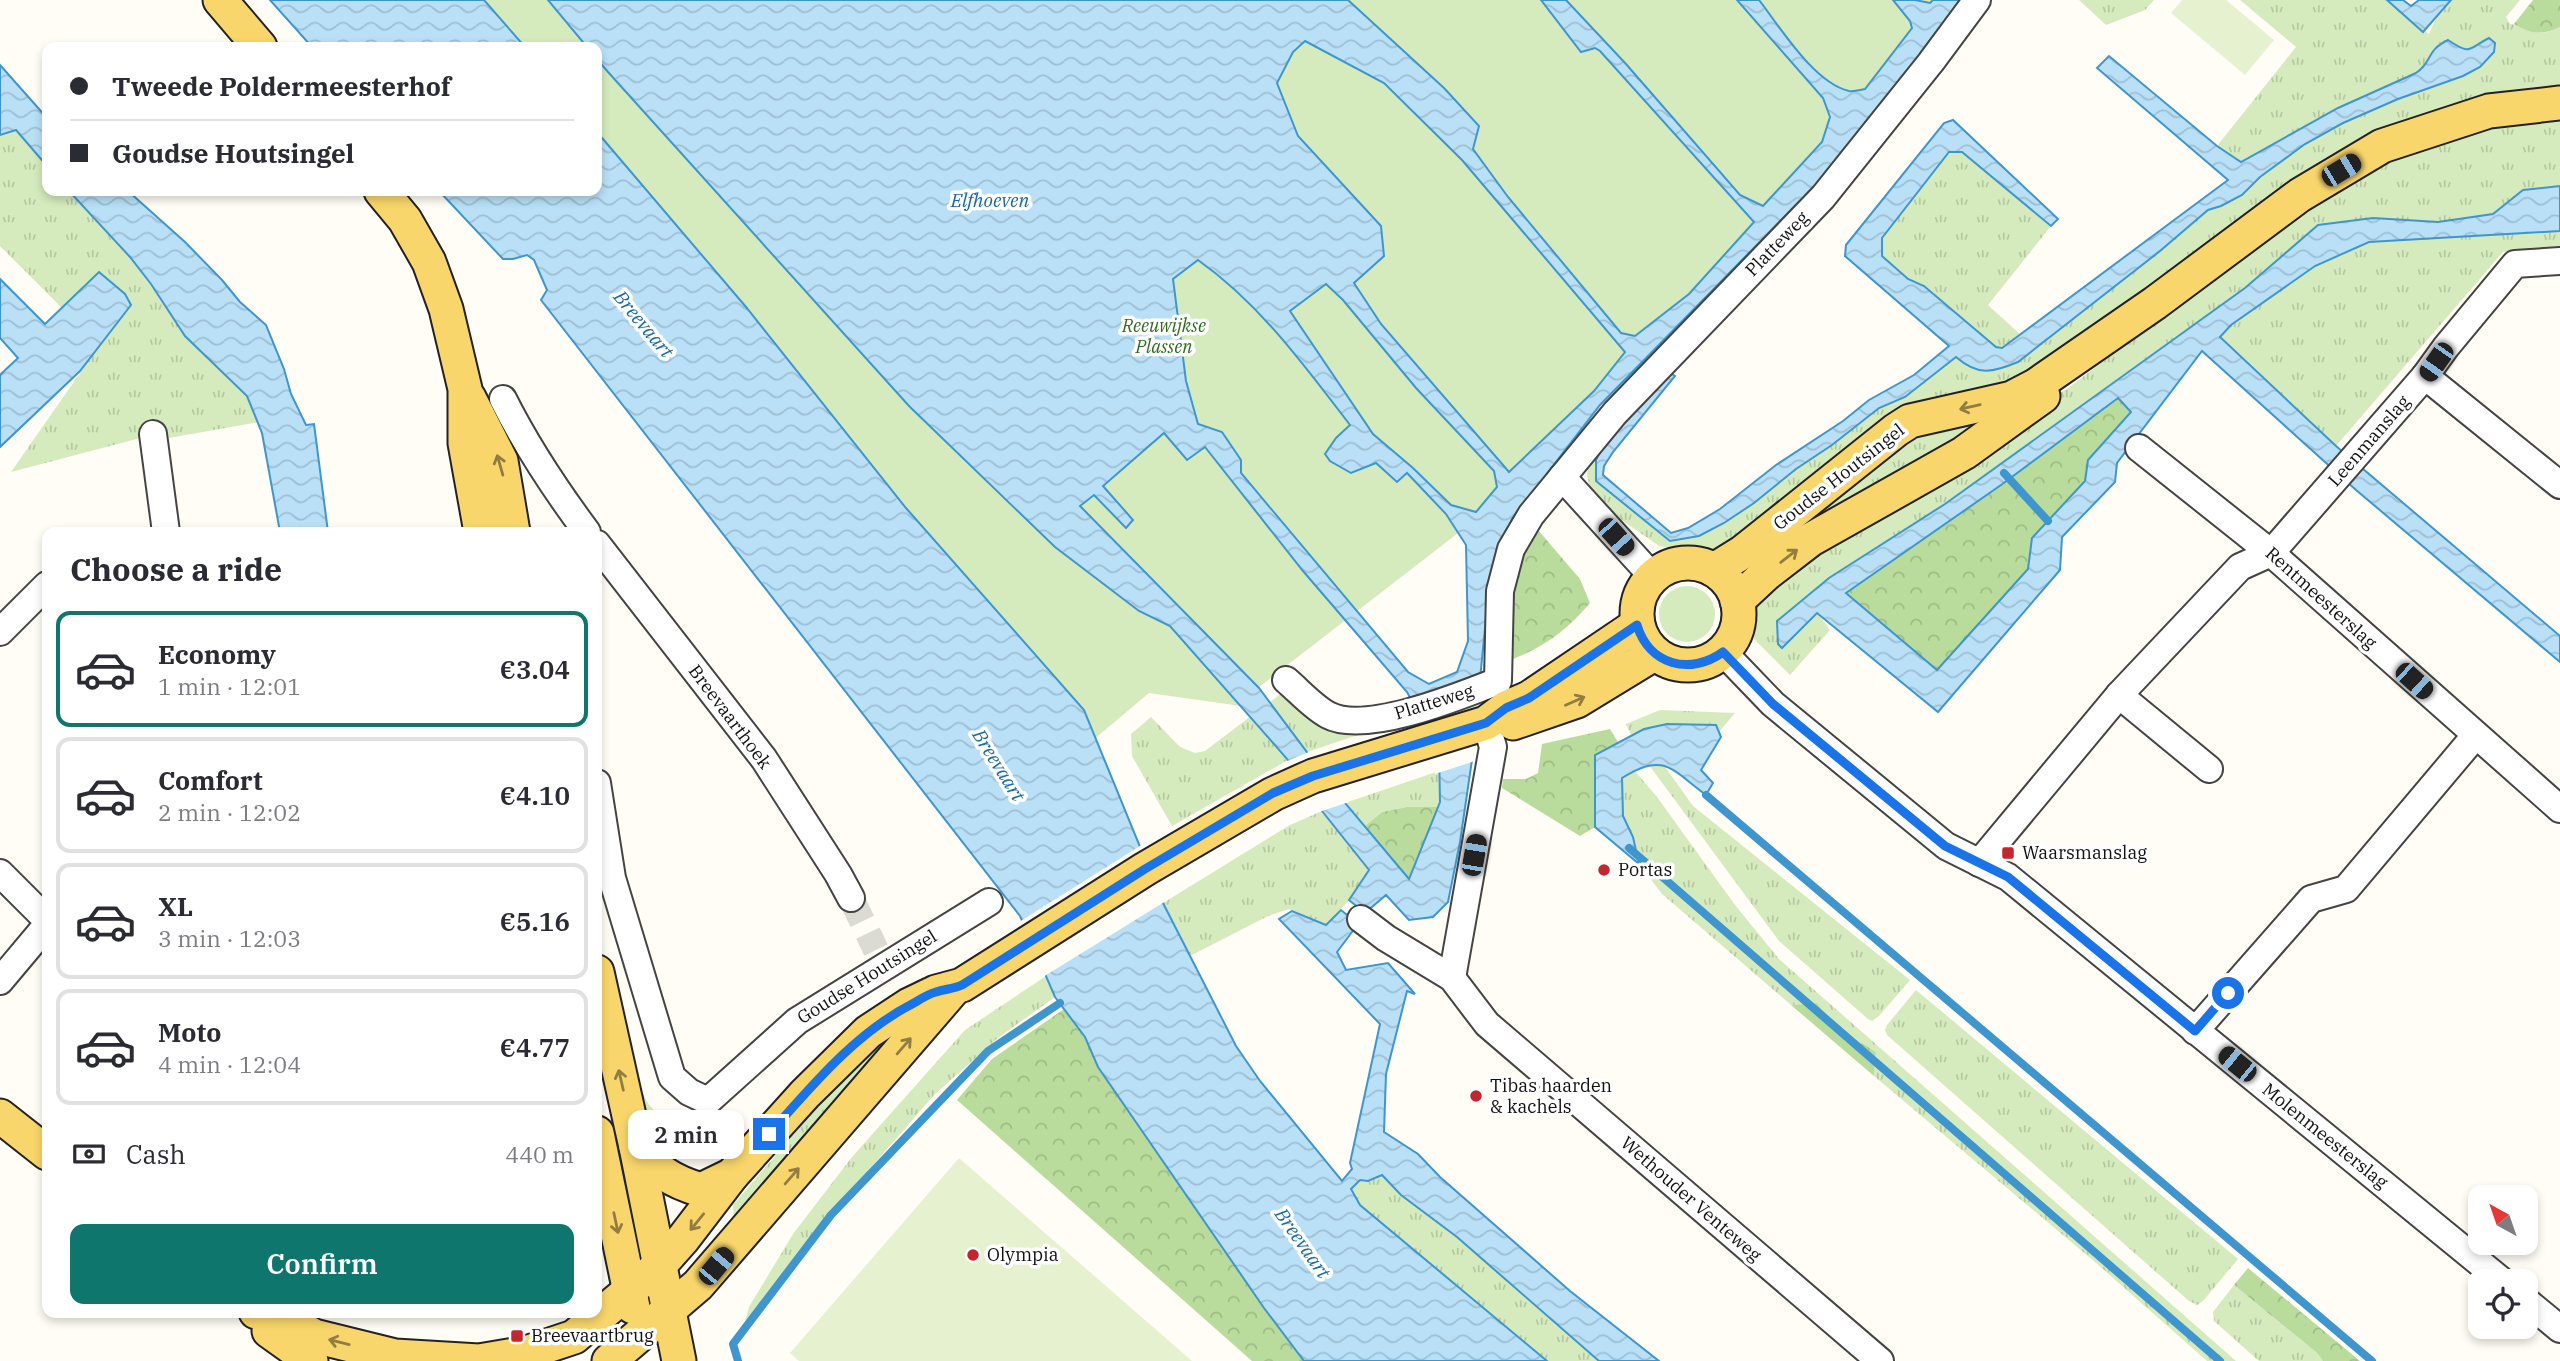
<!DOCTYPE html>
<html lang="en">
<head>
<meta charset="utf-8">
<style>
	:root { --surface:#fff; --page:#f7f7f7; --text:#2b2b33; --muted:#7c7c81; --line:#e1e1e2; --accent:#0f766e }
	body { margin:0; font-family:"IBM Plex Serif",serif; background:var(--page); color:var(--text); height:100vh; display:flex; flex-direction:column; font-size:26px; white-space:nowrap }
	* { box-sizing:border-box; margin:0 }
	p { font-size:23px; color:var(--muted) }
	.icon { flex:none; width:38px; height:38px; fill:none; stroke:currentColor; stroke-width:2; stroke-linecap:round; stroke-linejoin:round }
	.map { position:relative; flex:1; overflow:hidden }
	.panel { position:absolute; left:42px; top:527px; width:560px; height:791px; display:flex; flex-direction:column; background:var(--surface); border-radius:14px; box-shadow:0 4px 10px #0003 }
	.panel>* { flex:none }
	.guide { position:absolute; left:42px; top:42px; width:560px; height:154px; border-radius:14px; box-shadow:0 4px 10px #0003; display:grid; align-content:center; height:154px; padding:0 28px; background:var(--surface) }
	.needle { width:46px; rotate:320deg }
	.buttons { position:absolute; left:2468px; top:1185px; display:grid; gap:14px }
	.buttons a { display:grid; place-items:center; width:70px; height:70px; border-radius:14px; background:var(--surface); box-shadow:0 4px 10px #0003; font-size:35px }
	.end { position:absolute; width:32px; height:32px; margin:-16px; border:9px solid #1a73e8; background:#fff; box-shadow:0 0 0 4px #fff }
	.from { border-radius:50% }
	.bubble { position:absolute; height:49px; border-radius:14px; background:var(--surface); box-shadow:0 4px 10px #0003; font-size:23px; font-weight:600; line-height:49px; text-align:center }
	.car { position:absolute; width:21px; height:42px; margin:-21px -10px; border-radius:9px; box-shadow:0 0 5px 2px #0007; background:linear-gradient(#222 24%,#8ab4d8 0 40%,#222 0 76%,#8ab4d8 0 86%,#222 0) }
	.guide b { display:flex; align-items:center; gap:24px; height:66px; font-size:26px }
	.guide b+b { border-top:2px solid var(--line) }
	.guide i { width:18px; height:18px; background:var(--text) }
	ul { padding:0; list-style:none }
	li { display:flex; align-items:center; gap:21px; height:116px; margin:0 14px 10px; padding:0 14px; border:4px solid var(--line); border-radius:14px }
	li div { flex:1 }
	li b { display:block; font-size:26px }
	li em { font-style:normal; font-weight:600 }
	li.active { border-color:var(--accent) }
	li>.icon { width:63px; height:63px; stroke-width:1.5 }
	h2 { padding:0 28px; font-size:32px; line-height:84px }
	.pay { display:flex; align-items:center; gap:18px; height:77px; padding:0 28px; font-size:26px }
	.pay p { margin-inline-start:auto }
	.cta { display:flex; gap:14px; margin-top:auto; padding:14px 28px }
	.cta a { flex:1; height:80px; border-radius:14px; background:var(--accent); color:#fff; font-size:28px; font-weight:600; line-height:80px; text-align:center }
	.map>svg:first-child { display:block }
	.grass { fill:url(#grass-tufts) }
	.forest { fill:url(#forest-crowns) }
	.park { fill:#d5ebbd }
	.pitch { fill:#e6f2cf }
	.water { fill:url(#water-waves); stroke:#3f96cf; stroke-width:2; fill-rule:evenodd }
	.pier { fill:#fffdf5 }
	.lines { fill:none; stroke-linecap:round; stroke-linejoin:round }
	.stream { stroke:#3f96cf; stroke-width:8 }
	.minor-tunnel { stroke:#dbdad3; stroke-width:26; stroke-dasharray:26 13; stroke-linecap:butt }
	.minor-casing { stroke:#444; stroke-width:30 }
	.major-casing { stroke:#222; stroke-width:37 }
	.minor { stroke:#fff; stroke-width:26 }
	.major { stroke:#f9d66b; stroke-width:33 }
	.oneway { stroke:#917d42 }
	.route { stroke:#1a73e8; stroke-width:9 }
	.poi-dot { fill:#c4262e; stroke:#fff; stroke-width:2.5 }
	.labels { text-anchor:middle; stroke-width:7; stroke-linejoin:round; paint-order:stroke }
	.street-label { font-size:18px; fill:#111; stroke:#fff }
	.park-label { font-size:18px; font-style:italic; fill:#2f6b1f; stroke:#fff }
	.poi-label { font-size:18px; fill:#111; stroke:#fff; text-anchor:start }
	.water-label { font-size:19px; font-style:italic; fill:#1768a6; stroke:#fff }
</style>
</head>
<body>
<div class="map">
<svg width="2560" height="1361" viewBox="0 0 2560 1361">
	<defs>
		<pattern id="grass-tufts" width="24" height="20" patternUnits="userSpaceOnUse" patternTransform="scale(1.75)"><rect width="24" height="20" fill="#d5ebbd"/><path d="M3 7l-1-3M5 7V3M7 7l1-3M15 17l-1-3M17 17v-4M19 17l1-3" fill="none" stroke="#b6c8a1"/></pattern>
		<pattern id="forest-crowns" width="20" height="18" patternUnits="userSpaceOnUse" patternTransform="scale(1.75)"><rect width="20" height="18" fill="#b9dc9c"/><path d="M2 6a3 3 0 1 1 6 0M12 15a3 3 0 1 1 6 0" fill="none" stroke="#9ebc85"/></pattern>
		<pattern id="water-waves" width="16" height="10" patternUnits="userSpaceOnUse" patternTransform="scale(1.75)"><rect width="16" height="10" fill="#b9e0f7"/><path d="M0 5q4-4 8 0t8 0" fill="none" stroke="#9ebfd3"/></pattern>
	</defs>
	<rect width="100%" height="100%" fill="#fffdf5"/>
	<g class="grass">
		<polygon points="2079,0 2154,0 2145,10 2106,25"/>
		<path d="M2240,0H2388L2429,34L2436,18L2451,0H2520L2506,17L2510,24C2533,26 2530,41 2560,27V87L2508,91L2463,101L2362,138L2280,192L2036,375L1955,402L1731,548L1703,553L1659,546L1606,509L1591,493L1587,475L1590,455L1674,368L1604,445L1596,481L1670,541L1699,536L1724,523L1796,469L1832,445L1879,408L1905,397L1957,357L2018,362L2160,251L2208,210L2221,206L2253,185L2260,177L2305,144L2343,123L2398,99L2463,76L2482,41C2468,54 2463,50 2448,40C2427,50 2432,62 2416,73L2297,131L2241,162L2217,146L2296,47Z"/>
		<polygon points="2560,120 2560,186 2523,190 2493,214 2438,222 2373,218 2318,225 2245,288 1945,504 1829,578 1777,621 1778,644 1817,612 1830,630 1790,675 1748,633 1751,609 1760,589 2068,388 2303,211 2394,158 2452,136 2513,122"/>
		<polygon points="16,130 47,166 47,191 69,191 130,257 151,284 185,336 247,396 259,422 169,438 167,431 11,472 101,343 131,305 99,272 62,308 0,246 0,135"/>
		<polygon points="1949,152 1962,152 2051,226 1988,305 2021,335 2002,348 1996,347 1924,286 1908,279 1882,256 1882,238"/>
		<polygon points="2560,231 2560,246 2503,252 2336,446 2220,338 2231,325 2315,266 2369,242"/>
		<polygon points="2006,407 1905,475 1769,542 1899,438"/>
		<polygon points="1282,693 1328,720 1361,734 1307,752 1270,702"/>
		<polygon points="1660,710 1735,713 1718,733 1644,729 1632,737 1626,724"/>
		<polygon points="1251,716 1288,760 1172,826 1132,756 1131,734 1151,717 1180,747 1195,753 1205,751"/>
		<polygon points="1663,764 1693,806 1910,980 1879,1016 1872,1021 1868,1019 1779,941 1649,765"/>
		<polygon points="1634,770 1657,797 1735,905 1779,959 2236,1361 2207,1361 2095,1262 1874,1076 1876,1052 1838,1029 1817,1003 1791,1005 1662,894 1639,864 1633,837 1623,816 1622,778"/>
		<polygon points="1439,771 1440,802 1438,807 1407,807 1382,812 1365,826 1345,803"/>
		<polygon points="1322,811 1369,871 1349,900 1327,925 1289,909 1268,916 1190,956 1163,903 1290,825"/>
		<polygon points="1046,976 1055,997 998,1038 934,1095 808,1240 744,1325 749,1307 793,1234 852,1157 965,1030"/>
		<polygon points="1916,990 2238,1259 2203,1301 2197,1305 2189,1301 1887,1035 1885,1030 1887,1025"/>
		<polygon points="938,996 734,1218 733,1205 878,1036"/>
		<polygon points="637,1082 649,1105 678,1134 686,1151 670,1152 665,1161 655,1153"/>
		<polygon points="1382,1175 1401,1195 1457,1237 1599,1361 1547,1361 1360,1205 1351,1189 1360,1180 1368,1181"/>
		<polygon points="2234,1285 2317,1353 2323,1361 2259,1361 2214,1321 2213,1312"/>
	</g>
	<g class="forest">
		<path d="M2533,0H2560V27C2540,36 2532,34 2514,24Z"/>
		<polygon points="2117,397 2132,411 2088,460 2085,481 2032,538 2028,569 1937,671 1846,592 2001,485"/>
		<path d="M1532,523L1580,579L1590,603C1568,629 1546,646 1513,659L1507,609L1513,555Z"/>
		<polygon points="1610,729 1619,744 1595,755 1595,827 1580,836 1502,788 1503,779 1526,779 1538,773 1542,744"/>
		<polygon points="1407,807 1438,807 1409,880 1365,826 1382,812"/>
		<polygon points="1817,1003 1838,1029 1876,1052 1874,1076 1791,1005"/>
		<polygon points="1064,1009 1085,1037 1098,1067 1264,1308 1304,1361 1252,1361 957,1100 992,1059"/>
		<polygon points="2248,1268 2360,1361 2323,1361 2317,1353 2234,1285"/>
	</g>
	<g class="park">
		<polygon points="445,0 1946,0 1808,189 1515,489 1259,687 1241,706 1149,693 1067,762 597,173 597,47 487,47"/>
		<circle cx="1687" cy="614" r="28"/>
	</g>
	<g class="pitch">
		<polygon points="2182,0 2226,0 2274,40 2245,75 2171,13"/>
		<polygon points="959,1158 1192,1361 799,1361 790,1353"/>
	</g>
	<g class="water">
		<polygon points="270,0 484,0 525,47 312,47"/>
		<path d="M548,0H1348L1444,88L1479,126L1473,149L1508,197L1621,333L1635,336L1689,294L1754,222L1600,51L1595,48L1581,52L1541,0H1566L1626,64L1740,195L1763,206L1822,142L1830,117L1823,98L1737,0H1759C1780,27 1814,83 1849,91C1854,92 1860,90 1865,89L1912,28L1910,21L1893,0H1915L1930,3L1933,0H1960L1896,93L1840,160L1600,405L1512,519L1496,559L1489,588L1472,760L1460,842L1448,902L1433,917L1409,920L1386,895L1365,913L1349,900L1369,870L1322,811L1288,760L1170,626L1139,611L1055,547L909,406L608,72L597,59V47H587ZM1305,41L1384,83L1462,160L1625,352L1594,391L1509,472L1381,324L1354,283L1384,256L1381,226L1298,136L1277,83L1293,52ZM1198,260C1260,304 1304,365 1350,425L1336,438L1325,454L1330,461L1351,473L1376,463L1397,482L1407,473L1446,514L1466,545L1468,641L1457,672L1429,684L1408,672L1241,473V460L1222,432L1198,424L1186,381L1173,279ZM1326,284L1343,300L1416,388L1494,471L1497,487L1476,512L1451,505L1413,468L1373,434L1290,311ZM1164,433L1187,460L1205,447L1303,571L1407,692L1439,750L1440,802L1409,879L1345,803L1259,688L1080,506L1094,495L1126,528L1133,520L1103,486Z"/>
		<polygon points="2387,0 2403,0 2411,6 2419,0 2451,0 2423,32"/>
		<path d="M2489,38L2495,43L2494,52L2480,67L2463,76L2398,99L2343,123L2305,144L2260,177L2242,195L2221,206L2208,210L2160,251L2018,362C1992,372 1979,377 1956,357L1905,397L1879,408L1832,445L1796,469L1754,503L1724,523L1699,536L1670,541L1596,481V460L1604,444L1669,372L1675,376L1613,452L1604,466L1603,475L1671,533L1688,528L1720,509L1776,465L1843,421L1869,400L1914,375L1949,346L1845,256L1846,245L1944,123L1953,120L2058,219L2051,226L1962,152H1949L1882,238V256L1908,279L1924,286L1996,347L2002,348L2228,180L2097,68L2109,56L2217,146L2241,162L2338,108L2416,73C2433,62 2425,51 2448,40C2472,56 2467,49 2489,38Z"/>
		<polygon points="0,65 47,118 47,166 16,130 0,135"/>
		<polygon points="597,132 746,307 906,508 1084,710 1163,903 1236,1046 1260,1081 1342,1181 1352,1169 1350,1163 1380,1024 1279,919 1292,911 1326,925 1341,910 1358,924 1337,952 1346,970 1388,963 1415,994 1407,991 1386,1074 1384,1132 1418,1154 1440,1177 1570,1291 1659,1361 1599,1361 1457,1237 1401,1195 1382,1175 1368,1181 1360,1180 1351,1189 1360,1205 1547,1361 1304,1361 1264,1308 1098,1067 1085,1037 1055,997 1020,916 541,300 547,290 534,260 527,255 513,259 503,259 439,191 597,191"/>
		<path d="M2560,186V231L2369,242L2315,266L2231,325L2220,337L2336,446L2560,636V662L2356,490L2202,351L2117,463L2115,482L2062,537L2060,570L1938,712L1817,613L1782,648L1778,644L1777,621L1829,578L1945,504L2245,288L2318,225L2373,218L2438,222L2493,214L2523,190ZM2118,398L2131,412L2088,460L2085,481L2032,538L2028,569L1937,670L1846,593L2001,485Z"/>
		<polygon points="69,191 128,191 185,242 222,280 240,302 266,325 284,369 291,394 306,425 314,424 328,532 280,532 262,433 247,396 185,336 151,284 130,257"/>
		<polygon points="99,272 125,294 131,305 80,371 0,447 0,375 18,358 0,338 0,279 45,324"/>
		<path d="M1667,724L1716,725L1721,737L1701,770L1713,783L1706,795C1672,770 1664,751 1622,778L1623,816L1633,837L1639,864L1595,827V755L1644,729Z"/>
	</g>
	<g class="pier">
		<polygon points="1480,701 1475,761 1435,774 1435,751 1417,718"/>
		<polygon points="1311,751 1349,802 1319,812 1285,762"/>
		<polygon points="1143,844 1166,901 1043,977 1019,922"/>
	</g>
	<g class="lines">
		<g class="stream">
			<polyline points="2004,473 2048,521"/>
			<polyline points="1706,795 2372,1361"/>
			<polyline points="1629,848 2220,1361"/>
			<polyline points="738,1361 733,1344 831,1215 988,1051 1060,1003"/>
		</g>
		<polyline class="minor-tunnel" points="851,898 876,950"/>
		<g class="minor-casing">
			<g id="minor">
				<polyline points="2425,376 2560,485"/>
				<path d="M503,399C527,447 555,489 587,532"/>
				<polyline points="153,434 166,532"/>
				<polyline points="2139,448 2271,553 2560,809"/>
				<polyline points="1562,477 1653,577"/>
				<polyline points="597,544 764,759 838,874 851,898"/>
				<polyline points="0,632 47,585"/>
				<polyline points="1723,652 1773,704 1946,846 2008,877 2502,1281"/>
				<path d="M1286,680C1299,691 1313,707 1328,715C1365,735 1460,696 1498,681L1500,591L1511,549L1531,515L1615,413L1823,197L1931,62L1977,0"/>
				<polyline points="2119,695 2209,769"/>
				<polyline points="597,783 612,878 672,1077 689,1092 708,1101 797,1021 989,902"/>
				<polyline points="1979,863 2119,695 2240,567 2271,553 2425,376 2446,347 2515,264 2560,261"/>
				<polyline points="0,873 47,920"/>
				<polyline points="1361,919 1386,938 1452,978 1487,1024 1880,1361"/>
				<polyline points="1452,978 1493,747 1486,723"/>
				<polyline points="0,981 47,925"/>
				<polyline points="2195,1031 2311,899 2346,889 2475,736"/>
				<polyline points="2525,1300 2560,1329"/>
			</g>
		</g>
		<g class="major-casing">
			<g id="major">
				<polyline points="220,0 260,47"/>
				<polyline points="381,191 405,220 429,262 446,309 465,389 465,443 481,532"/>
				<polyline points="469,398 501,461 513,532"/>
				<circle cx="1688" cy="614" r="51"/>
				<polyline points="1714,570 1743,552 1896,430 1910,421 2012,398 2035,386 2155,303 2300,195 2382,146 2489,111 2560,103"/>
				<polyline points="1737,601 1766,574 1810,540 1964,453 2043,396"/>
				<polyline points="1513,723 1577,701 1654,654"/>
				<polyline points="597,972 636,1147 679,1361"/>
				<polyline points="0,1116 47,1153"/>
				<polyline points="597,1133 633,1307"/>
				<path d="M636,1147C657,1171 671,1181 701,1190L732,1175"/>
				<polyline points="256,1312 282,1318 314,1336 395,1356 479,1361 526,1353 574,1337 659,1266 683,1239 732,1175 805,1094 868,1032 909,1005 936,992 962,985 1145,869 1273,794 1313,776 1486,723 1506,708 1529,698 1637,625"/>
				<polyline points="269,1331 311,1361"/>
				<polyline points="609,1361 698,1285 952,991"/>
			</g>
		</g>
		<use href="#minor" class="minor"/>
		<use href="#major" class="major"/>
	</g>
	<defs><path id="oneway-shaft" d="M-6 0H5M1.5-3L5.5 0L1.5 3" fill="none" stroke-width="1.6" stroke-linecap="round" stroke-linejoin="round" transform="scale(1.75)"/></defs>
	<g class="oneway">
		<use href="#oneway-shaft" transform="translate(1970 407) rotate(167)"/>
		<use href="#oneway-shaft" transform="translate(500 465) rotate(-106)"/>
		<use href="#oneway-shaft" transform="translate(1789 556) rotate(-38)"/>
		<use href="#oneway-shaft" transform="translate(1575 701) rotate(-24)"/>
		<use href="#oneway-shaft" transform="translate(904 1046) rotate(-49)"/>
		<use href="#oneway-shaft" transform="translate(621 1080) rotate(-103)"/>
		<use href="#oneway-shaft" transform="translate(792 1176) rotate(-49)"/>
		<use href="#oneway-shaft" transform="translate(697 1222) rotate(129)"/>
		<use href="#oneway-shaft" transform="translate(616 1223) rotate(78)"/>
		<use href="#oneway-shaft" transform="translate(339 1342) rotate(-166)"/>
	</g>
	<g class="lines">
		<path class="route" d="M769,1134C811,1087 854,1034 912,1004C919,1000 928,994 936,992C945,989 953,989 962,985L1145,869L1273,793L1313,776L1486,723L1506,708L1529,698L1637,625C1649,665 1690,676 1723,652L1773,704L1945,846L2008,877L2195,1031L2228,993"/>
	</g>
	<g class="poi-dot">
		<rect x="2001" y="846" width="14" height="14" rx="3.5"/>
		<circle cx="1604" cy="870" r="7"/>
		<circle cx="1476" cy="1096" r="7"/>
		<circle cx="973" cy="1255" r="7"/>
		<rect x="510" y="1329" width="14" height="14" rx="3.5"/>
	</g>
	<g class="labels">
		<g class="street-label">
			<text transform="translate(1777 244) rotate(-46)" y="6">Platteweg</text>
			<text transform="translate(2369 441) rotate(-49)" y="6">Leenmanslag</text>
			<text transform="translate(1839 477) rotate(-38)" y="6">Goudse Houtsingel</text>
			<text transform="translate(2321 598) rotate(42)" y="6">Rentmeesterslag</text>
			<text transform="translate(1434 702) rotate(-17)" y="6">Platteweg</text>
			<text transform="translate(730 717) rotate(53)" y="6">Breevaarthoek</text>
			<text transform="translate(867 977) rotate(-32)" y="6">Goudse Houtsingel</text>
			<text transform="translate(2325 1136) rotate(39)" y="6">Molenmeesterslag</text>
			<text transform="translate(1691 1199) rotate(41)" y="6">Wethouder Venteweg</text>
		</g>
		<g class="park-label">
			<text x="1164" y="332">Reeuwijkse<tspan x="1164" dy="21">Plassen</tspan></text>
		</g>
		<g class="poi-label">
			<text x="2022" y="859">Waarsmanslag</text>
			<text x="1618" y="876">Portas</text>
			<text x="1490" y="1092">Tibas haarden<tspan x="1490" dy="21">&amp; kachels</tspan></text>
			<text x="987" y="1261">Olympia</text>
			<text x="531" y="1342">Breevaartbrug</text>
		</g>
		<g class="water-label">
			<text x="990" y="207">Elfhoeven</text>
			<text transform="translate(644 324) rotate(50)" y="7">Breevaart</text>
			<text transform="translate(999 765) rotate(58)" y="7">Breevaart</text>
			<text transform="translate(1303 1243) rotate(55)" y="7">Breevaart</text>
		</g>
	</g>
</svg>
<div class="buttons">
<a><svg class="needle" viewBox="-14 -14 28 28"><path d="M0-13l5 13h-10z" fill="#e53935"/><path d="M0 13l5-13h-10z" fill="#7c7c81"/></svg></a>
<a><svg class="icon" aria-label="locate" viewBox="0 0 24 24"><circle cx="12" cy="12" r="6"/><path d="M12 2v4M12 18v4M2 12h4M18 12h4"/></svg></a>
</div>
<i class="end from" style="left:2228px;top:993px"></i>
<i class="end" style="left:769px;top:1134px"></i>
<div class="bubble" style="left:628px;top:1110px;width:116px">2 min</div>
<i class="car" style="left:2341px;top:170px;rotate:59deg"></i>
<i class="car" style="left:2436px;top:362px;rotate:215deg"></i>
<i class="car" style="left:1616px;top:537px;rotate:138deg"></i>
<i class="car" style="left:2414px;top:681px;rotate:132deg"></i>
<i class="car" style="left:1474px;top:855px;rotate:10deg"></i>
<i class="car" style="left:2237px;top:1064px;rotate:309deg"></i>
<i class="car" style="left:716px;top:1266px;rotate:40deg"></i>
<div class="guide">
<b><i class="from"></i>Tweede Poldermeesterhof</b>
<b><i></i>Goudse Houtsingel</b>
</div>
<section class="panel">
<h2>Choose a ride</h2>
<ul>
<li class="active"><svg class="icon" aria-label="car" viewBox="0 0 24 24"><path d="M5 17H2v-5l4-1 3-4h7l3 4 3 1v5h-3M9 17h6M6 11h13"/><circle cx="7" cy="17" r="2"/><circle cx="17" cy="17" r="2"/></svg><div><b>Economy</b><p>1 min · 12:01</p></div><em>€3.04</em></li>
<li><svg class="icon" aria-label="car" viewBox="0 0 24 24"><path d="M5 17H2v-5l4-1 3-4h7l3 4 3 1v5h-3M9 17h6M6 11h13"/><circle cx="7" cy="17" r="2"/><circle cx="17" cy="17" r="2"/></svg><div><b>Comfort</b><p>2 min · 12:02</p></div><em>€4.10</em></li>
<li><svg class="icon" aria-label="car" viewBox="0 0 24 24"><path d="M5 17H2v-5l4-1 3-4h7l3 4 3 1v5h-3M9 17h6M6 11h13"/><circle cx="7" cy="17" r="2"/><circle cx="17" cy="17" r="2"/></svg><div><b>XL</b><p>3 min · 12:03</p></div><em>€5.16</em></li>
<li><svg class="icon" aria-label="car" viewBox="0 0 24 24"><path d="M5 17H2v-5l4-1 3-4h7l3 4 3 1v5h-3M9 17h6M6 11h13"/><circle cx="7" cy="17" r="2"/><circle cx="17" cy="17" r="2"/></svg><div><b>Moto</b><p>4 min · 12:04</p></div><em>€4.77</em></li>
</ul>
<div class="pay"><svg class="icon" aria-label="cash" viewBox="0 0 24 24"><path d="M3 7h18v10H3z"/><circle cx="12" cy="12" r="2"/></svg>Cash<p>440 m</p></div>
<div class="cta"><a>Confirm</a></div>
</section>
</div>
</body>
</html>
